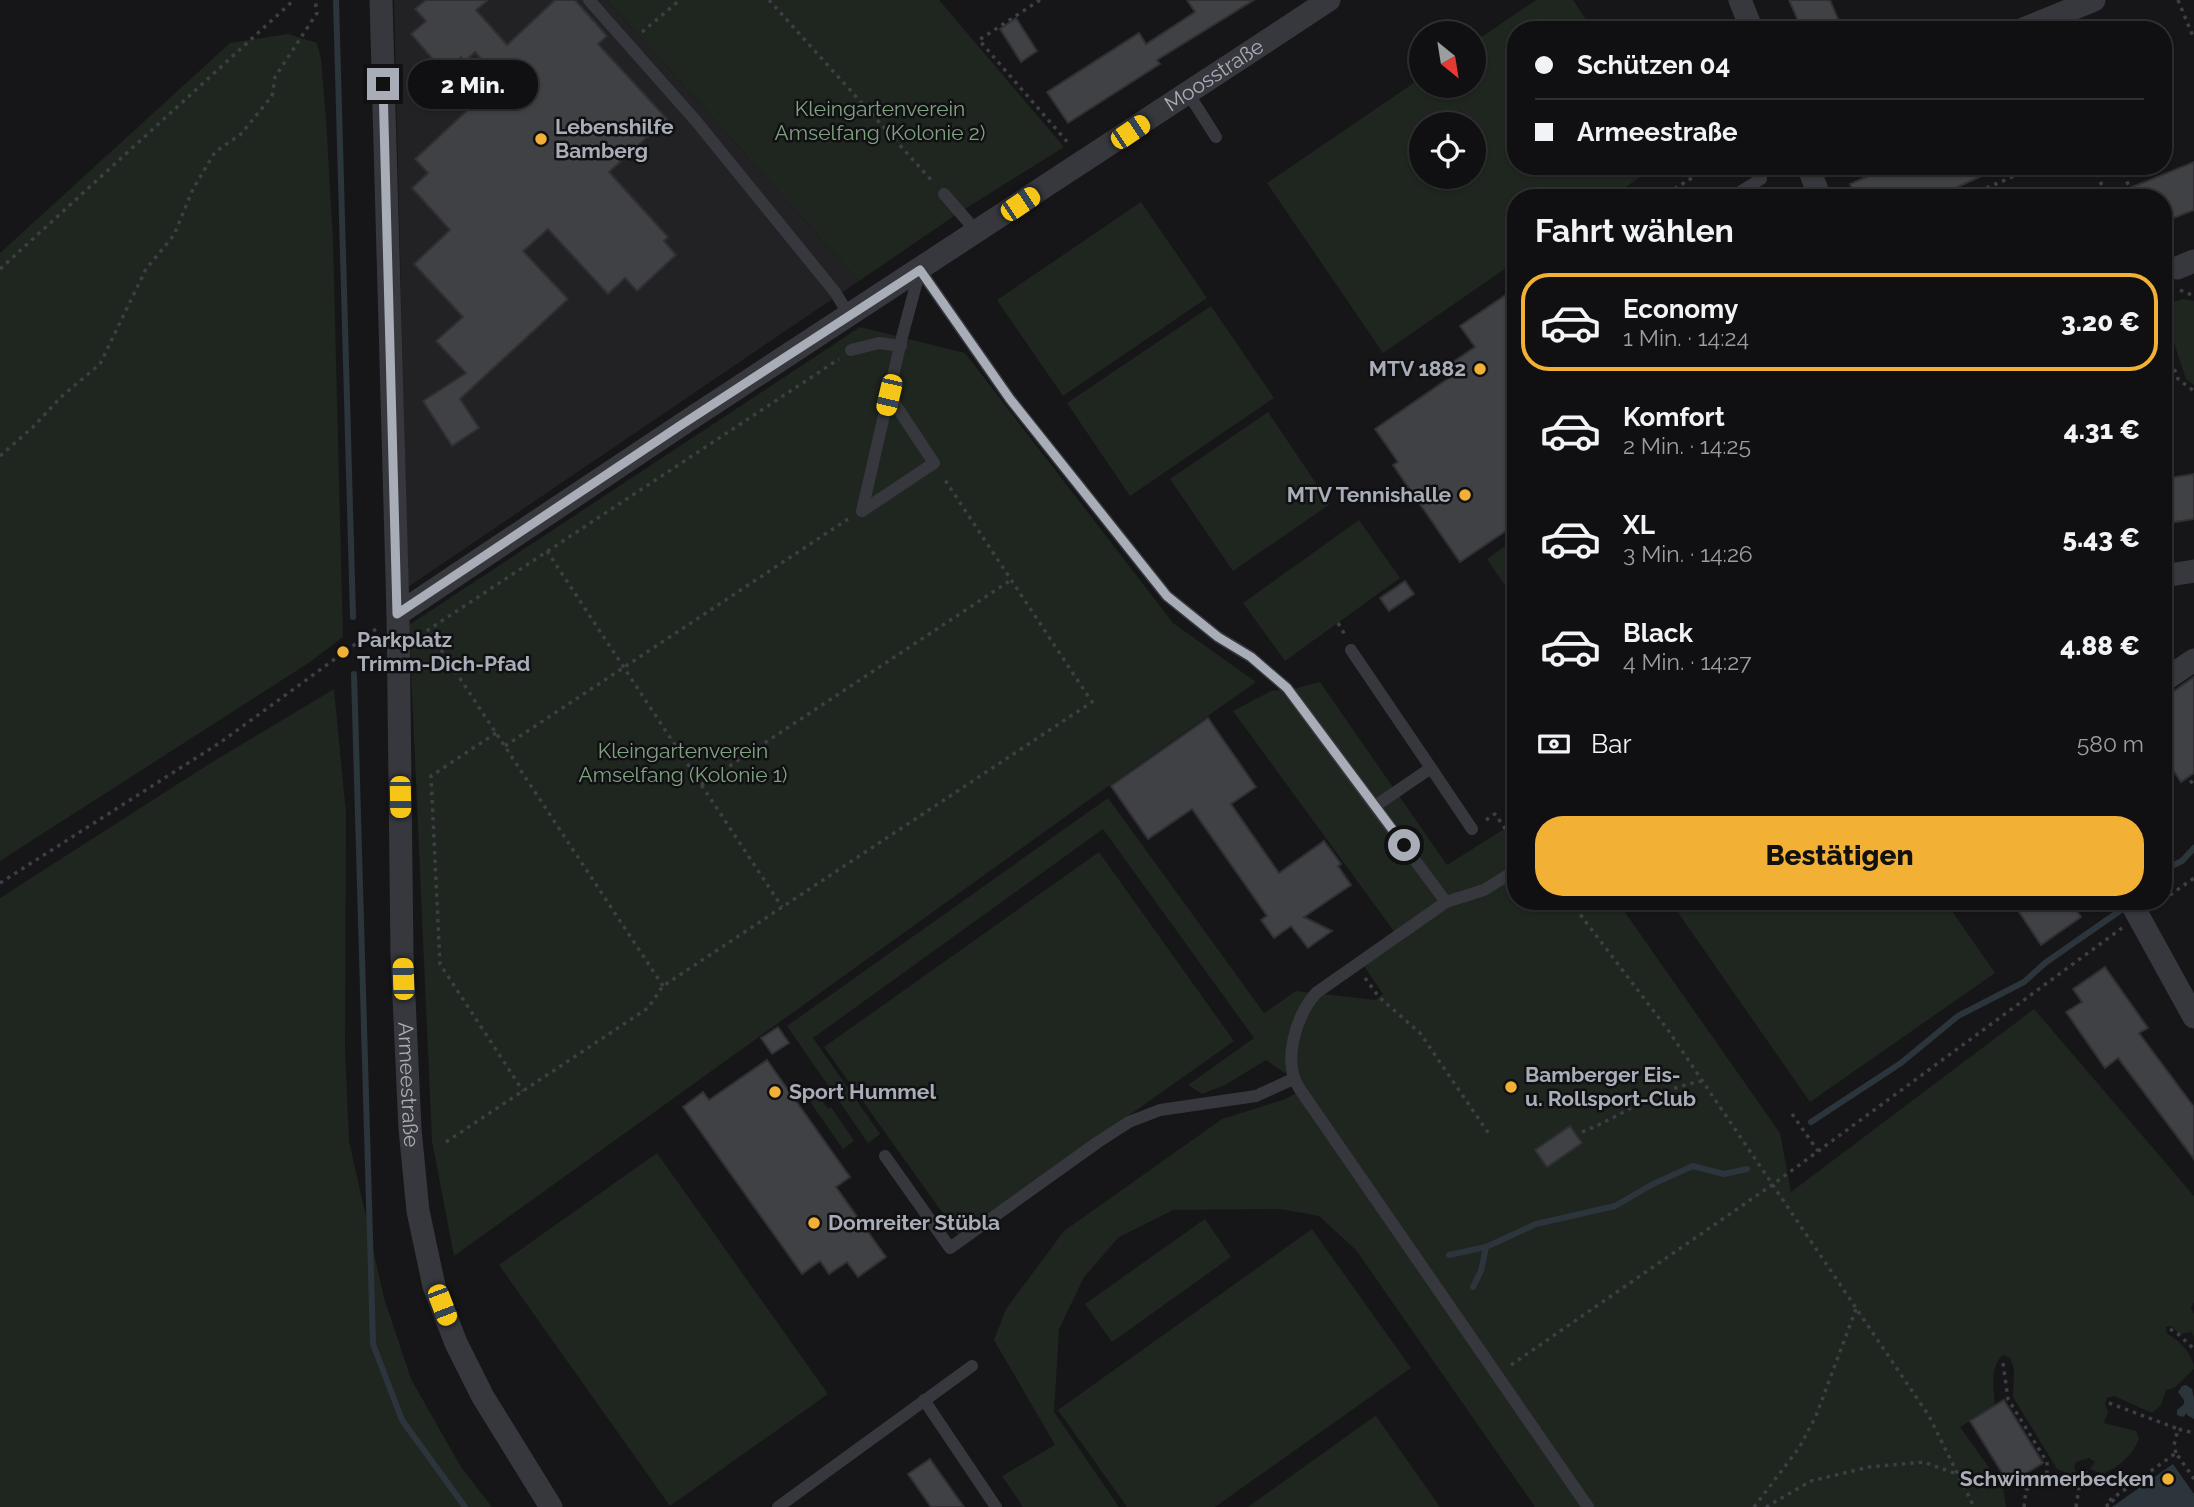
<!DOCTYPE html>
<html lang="de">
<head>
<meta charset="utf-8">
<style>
	:root { --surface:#101012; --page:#1e1e20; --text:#f1f3f6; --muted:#9c9d9f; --line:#303032; --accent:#f2b134 }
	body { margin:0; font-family:Raleway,sans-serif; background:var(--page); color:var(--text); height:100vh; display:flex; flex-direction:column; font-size:26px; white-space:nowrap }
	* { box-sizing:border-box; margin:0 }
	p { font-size:23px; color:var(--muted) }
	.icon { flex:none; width:38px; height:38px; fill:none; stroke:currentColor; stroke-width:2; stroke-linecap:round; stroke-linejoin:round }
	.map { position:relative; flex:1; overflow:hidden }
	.side { position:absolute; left:1507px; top:189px; width:665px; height:721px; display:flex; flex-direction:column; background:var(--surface); border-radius:28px; box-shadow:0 2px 5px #0004,0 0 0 2px var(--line) }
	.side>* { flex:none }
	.guide { position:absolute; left:1507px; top:21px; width:665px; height:154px; border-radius:28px; box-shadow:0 2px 5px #0004,0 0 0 2px var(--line); display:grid; align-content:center; height:154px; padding:0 28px; background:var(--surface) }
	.needle { width:46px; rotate:150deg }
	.buttons { position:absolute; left:1409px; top:21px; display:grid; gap:14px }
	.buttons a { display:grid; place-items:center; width:77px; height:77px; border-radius:50%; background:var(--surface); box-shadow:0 2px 5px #0004,0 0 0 2px var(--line); font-size:35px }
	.end { position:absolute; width:32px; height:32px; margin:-16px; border:9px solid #a8adb8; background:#111; box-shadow:0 0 0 4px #111 }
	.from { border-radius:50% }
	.bubble { position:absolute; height:49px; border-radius:24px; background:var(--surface); box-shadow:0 2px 5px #0004,0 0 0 2px var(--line); font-size:23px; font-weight:800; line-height:49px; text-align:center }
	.car { position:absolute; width:21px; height:42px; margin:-21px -10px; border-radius:9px; box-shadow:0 0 5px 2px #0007; background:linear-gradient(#f5c518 24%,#345 0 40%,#f5c518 0 76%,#345 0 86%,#f5c518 0) }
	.guide b { display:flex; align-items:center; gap:24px; height:66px; font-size:26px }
	.guide b+b { border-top:2px solid var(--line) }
	.guide i { width:18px; height:18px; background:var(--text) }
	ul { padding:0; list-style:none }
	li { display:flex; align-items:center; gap:21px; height:98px; margin:0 14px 10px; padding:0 14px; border:4px solid transparent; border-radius:28px }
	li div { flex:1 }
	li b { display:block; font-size:26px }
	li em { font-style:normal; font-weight:800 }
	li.active { border-color:var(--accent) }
	li>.icon { width:63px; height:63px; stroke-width:1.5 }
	h2 { padding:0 28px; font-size:32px; line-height:84px }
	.pay { display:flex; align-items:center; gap:18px; height:77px; padding:0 28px; font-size:26px }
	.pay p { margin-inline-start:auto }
	.button { display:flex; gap:14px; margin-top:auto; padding:14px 28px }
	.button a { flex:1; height:80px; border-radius:28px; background:var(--accent); color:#111; font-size:28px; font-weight:800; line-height:80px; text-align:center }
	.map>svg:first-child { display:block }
	.built { fill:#222225 }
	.green { fill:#1e261f; fill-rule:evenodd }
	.water { fill:#2c353c }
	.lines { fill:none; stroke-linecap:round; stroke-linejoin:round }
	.stream { stroke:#2c353c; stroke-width:6 }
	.building { fill:#404145; stroke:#303034; stroke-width:2 }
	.path { stroke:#3d3f44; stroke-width:3.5; stroke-dasharray:3.5 5; stroke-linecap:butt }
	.service { stroke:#37383d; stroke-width:12 }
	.minor { stroke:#37383d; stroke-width:23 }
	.route { stroke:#a8adb8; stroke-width:9 }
	.poi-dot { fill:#f2b134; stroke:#111113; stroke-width:2.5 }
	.labels { text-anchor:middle; stroke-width:5; stroke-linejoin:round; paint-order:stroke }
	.street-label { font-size:21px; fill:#a8adb8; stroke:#111113 }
	.park-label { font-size:21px; fill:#7fa381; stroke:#111113 }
	.poi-label { font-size:21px; font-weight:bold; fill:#a8adb8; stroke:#111113; text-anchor:start }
</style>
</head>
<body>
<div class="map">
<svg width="2194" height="1507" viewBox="0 0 2194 1507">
	<rect width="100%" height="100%" fill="#161618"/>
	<polygon class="built" points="394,0 607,0 859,281 408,587"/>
	<g class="green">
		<polygon points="607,0 939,0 1064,147 960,212 859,281"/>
		<path d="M1536,0H1573L1593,30H1516V166H1656L1610,198H1516L1515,262L1383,353L1267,183L1421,78V86H1474V42ZM1421,124H1474V177H1421Z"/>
		<polygon points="288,34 317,43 321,59 326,118 333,240 343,637 310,662 0,861 0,253 230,43"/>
		<polygon points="1141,202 1207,298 1063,396 997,300"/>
		<polygon points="2183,299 2194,301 2194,385 2186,379 2163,310 2163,305"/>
		<polygon points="1211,306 1274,398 1130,496 1067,403"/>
		<polygon points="860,327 965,353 1173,623 1256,682 1086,802 454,1256 432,1141 409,625"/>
		<polygon points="1268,412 1330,504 1233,571 1170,479"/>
		<polygon points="1359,520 1400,578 1285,661 1243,603"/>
		<polygon points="1515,539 1515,600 1487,559"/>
		<path d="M1320,682L1447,865L1515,822L1516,901H1617L1780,1133L1791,1192L2034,1009L2194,1196V1302L2191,1308L2194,1314V1337L2191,1332L2180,1334L2171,1326L2166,1327L2167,1334C2179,1339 2194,1356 2194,1369L2174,1388L2166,1390L2161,1405L2152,1413L2114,1396L2107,1398L2105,1404L2108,1412L2104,1423L2136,1431L2139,1439C2132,1456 2119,1467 2102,1474L2090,1469L2095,1462L2089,1458L2076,1462L2074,1467L2078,1478L2057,1469L2013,1397L2014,1369L2010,1358L2003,1355C1989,1367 1994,1389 1995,1406L1960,1427L2003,1487L2006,1507H1535L1356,1250L1319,1216L1280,1209L1173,1210L1119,1237L1084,1277L1059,1329L1054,1412L1119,1507H1023L1002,1476L1055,1445L994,1340L1006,1309L1064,1231L1222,1119L1283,1100L1306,1088L1266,1060L1225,1085L1202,1094L1188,1085L1254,1038L1103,829L813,1038L880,1134L868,1143L787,1026L1108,798L1264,1013L1296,991L1375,1000L1383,994L1364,966L1401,941L1233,711L1271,691L1293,689Z"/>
		<polygon points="334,689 346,813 345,1049 349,1141 384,1298 411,1379 461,1467 492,1507 0,1507 0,898 209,764"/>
		<polygon points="1099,852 1234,1041 959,1236 824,1047"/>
		<polygon points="1670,901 1945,901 1995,973 1810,1102"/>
		<polygon points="812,1087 828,1109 831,1107 854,1141 843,1149 804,1093"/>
		<polygon points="657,1153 828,1394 670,1506 499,1265"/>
		<polygon points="1205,1219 1231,1257 1112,1342 1085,1304"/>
		<polygon points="1312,1229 1411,1368 1215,1507 1127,1507 1058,1410"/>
		<polygon points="1376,1416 1440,1507 1248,1507 1375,1416"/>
	</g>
	<g class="water">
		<polygon points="2186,1385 2192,1389 2194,1398 2194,1419 2187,1415 2187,1413 2183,1417 2177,1415 2177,1410 2184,1404 2184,1400 2178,1392 2182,1386"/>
		<polygon points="2173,1464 2194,1494 2194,1507 2112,1507"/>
	</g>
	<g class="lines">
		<g class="stream">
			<polyline points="336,0 353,617"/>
			<polyline points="354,674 373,1344 402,1420 465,1507"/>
			<polyline points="2163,870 2182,861 2194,848"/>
			<polyline points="1811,1122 1901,1063 1958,1016 2024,982 2045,963 2124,908"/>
			<polyline points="1449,1255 1486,1247 1536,1224 1615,1206 1653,1184 1693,1166 1724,1174 1747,1169"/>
			<polyline points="1473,1287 1481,1271 1486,1247"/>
		</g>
	</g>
	<g class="building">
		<polygon points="426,0 488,0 476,10 507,45 555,0 575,0 607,36 598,44 667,119 609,172 668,237 664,241 676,255 637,291 625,278 608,294 548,229 523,251 568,299 460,399 479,428 452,446 423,401 466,373 436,341 463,317 414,264 450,230 412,188 428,173 415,159 500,80 475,52 465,61 461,57 444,72 411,34 426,21 415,9"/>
		<polygon points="1187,0 1254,0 1157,60 1160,64 1068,123 1047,92 1139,33 1146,44 1195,12"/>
		<polygon points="1789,0 1830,0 1838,19 1811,30 1802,30"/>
		<polygon points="1016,18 1037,51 1021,62 1000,29"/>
		<polygon points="2194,162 2194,210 2163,222 2163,198 2105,198"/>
		<polygon points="1891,166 2004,166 1933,198 1856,198 1850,184"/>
		<polygon points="1516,288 1516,524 1460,562 1393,465 1398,462 1375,429 1456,373 1450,364 1475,347 1460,326"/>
		<polygon points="2194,474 2194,519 2163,524 2163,479"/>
		<polygon points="1405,581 1414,594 1389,611 1380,598"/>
		<polygon points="2194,677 2194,773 2181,782 2163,755 2163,695 2171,693"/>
		<polygon points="1208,718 1256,787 1231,804 1279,873 1324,841 1341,864 1338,866 1351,885 1304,917 1332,931 1308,948 1291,926 1274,938 1261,920 1267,916 1192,809 1148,839 1111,786"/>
		<polygon points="2028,901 2070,901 2081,917 2041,945 2017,909"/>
		<polygon points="2105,967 2148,1028 2139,1033 2194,1107 2194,1159 2118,1058 2105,1068 2066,1012 2082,1002 2073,989"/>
		<polygon points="778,1027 789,1043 772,1054 761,1038"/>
		<polygon points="767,1060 850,1177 836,1187 886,1257 858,1277 847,1262 829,1274 820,1261 802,1274 683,1107 703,1092 709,1100"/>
		<polygon points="1570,1126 1582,1143 1547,1167 1535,1150"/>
		<polygon points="2004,1400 2043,1463 2009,1484 1970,1421"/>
		<polygon points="930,1459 964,1507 931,1507 908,1474"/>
	</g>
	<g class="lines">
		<g class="path">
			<polyline points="769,0 933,182"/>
			<polyline points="1040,0 979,40 1070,145"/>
			<polyline points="2178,0 2194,39"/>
			<polyline points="642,32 680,0"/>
			<polyline points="2094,166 2107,198"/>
			<polyline points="2120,166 2134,198"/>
			<polyline points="1660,198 1711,166"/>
			<polyline points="1963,198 2038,166"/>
			<polyline points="0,269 294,0"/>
			<polyline points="2180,290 2194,296"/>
			<polyline points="2163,294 2172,290"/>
			<polyline points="2163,337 2178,379 2194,391"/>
			<polyline points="2163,386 2178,379"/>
			<polyline points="0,456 33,427 61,397 100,364 146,269 174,235 193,189 215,152 241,134 272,96 275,77 317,13 315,0"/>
			<polyline points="547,551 782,907"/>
			<polyline points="1338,623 1345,635"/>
			<polyline points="496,733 431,776 440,964 523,1091"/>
			<polyline points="505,746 848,519"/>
			<polyline points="2190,783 2194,780"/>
			<polyline points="701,785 1011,580"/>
			<polyline points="1486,820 1495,814 1514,841 1516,840"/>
			<polyline points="0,883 221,742 376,629"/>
			<polyline points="2163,900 2194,878"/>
			<polyline points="1570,901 1668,1030 1929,1416 1974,1507"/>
			<polyline points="1365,978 1379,997 1420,1033 1489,1134"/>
			<polyline points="663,986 428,630 839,359"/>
			<polyline points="1792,1114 1818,1151"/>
			<path d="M1582,1132C1625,1115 1655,1089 1703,1081"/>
			<polyline points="446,1142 648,1008 663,986 1092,702 943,477"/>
			<polyline points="2170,1329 2178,1334 2194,1349"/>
			<polyline points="2003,1363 2008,1399 2047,1462 2047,1476"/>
			<polyline points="1511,1365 1772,1185 2122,928"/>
			<polyline points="2109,1403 2178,1429"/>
			<polyline points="2176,1453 2174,1445 2178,1429 2194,1433"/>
			<polyline points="2047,1476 2079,1488"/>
			<polyline points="2112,1499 2117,1507"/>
			<polyline points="1754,1507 1799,1448 1816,1416 1856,1309"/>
			<polyline points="1766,1507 1811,1481 1869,1467 1924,1462 1959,1475"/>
			<polyline points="2024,1507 2026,1490 2047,1476"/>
			<polyline points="2076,1507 2079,1488 2087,1469"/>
			<polyline points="2108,1507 2106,1503 2176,1453 2194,1479"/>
		</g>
		<g class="service">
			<polyline points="589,0 696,121 835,292 849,315"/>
			<polyline points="1188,93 1216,137"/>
			<polyline points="944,194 977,232"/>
			<polyline points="1730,198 1761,179 1754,166"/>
			<polyline points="920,270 1010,399 1167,596 1218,637 1251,657 1287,688 1446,902"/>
			<polyline points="851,350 879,343 901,346"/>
			<polyline points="862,511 902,337 920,270"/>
			<polyline points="862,511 934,463 889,395"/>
			<polyline points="2163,595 2166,613 2163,620"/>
			<polyline points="1351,650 1431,768"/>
			<polyline points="1375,806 1431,768 1472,829"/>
			<path d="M1516,870L1484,890L1446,902L1316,993C1296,1016 1282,1061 1299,1088L1588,1507"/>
			<polyline points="885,1156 950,1248 1098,1142 1129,1122 1160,1110 1256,1096 1293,1079"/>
			<polyline points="924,1400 996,1507"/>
			<polyline points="778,1507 972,1366"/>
		</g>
		<g class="minor">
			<path id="s1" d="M381,0L398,614L402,954L410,1129L418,1211L434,1286L456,1343L483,1397L551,1507"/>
			<polyline points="1740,0 1752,30"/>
			<polyline points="2021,30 2094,0"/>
			<polyline points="1808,166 1820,198"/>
			<polyline points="2177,268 2194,261"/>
			<polyline points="2163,576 2194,571"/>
			<path id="s2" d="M398,614L681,425L1329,0"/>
			<polyline points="2163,681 2194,660"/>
			<polyline points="2130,901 2194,1017"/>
		</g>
	</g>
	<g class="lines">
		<polyline class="route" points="383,84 397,614 681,425 920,270 1010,399 1167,596 1218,637 1251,657 1287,688 1404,845"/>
	</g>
	<g class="poi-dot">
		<circle cx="541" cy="139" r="7"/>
		<circle cx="1480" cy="369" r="7"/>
		<circle cx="1465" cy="495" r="7"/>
		<circle cx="343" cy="652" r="7"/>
		<circle cx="1511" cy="1087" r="7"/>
		<circle cx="775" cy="1092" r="7"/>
		<circle cx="814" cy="1223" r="7"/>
		<circle cx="2168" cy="1479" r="7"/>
	</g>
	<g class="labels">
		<g class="street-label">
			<text dy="7" stroke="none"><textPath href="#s2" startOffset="978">Moosstraße</textPath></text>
			<text dy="7" stroke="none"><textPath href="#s1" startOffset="1085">Armeestraße</textPath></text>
		</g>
		<g class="park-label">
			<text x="880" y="116">Kleingartenverein<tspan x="880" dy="24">Amselfang (Kolonie 2)</tspan></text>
			<text x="683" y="758">Kleingartenverein<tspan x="683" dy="24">Amselfang (Kolonie 1)</tspan></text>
		</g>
		<g class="poi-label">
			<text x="555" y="134">Lebenshilfe<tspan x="555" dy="24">Bamberg</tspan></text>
			<text x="1466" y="376" text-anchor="end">MTV 1882</text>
			<text x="1451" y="502" text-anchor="end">MTV Tennishalle</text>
			<text x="357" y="647">Parkplatz<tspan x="357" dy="24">Trimm-Dich-Pfad</tspan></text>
			<text x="1525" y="1082">Bamberger Eis-<tspan x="1525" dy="24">u. Rollsport-Club</tspan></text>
			<text x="789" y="1099">Sport Hummel</text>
			<text x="828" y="1230">Domreiter Stübla</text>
			<text x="2154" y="1486" text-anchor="end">Schwimmerbecken</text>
		</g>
	</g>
</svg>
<div class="buttons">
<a><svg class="needle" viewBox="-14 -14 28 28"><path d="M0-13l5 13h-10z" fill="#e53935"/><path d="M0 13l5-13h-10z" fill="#9c9d9f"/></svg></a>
<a><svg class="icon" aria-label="locate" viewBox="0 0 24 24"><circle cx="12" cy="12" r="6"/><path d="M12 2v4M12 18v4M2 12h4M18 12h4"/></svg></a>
</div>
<i class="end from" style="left:1404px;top:845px"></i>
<i class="end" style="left:383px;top:84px"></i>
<div class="bubble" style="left:408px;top:60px;width:130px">2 Min.</div>
<i class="car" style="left:1130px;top:132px;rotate:56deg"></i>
<i class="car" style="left:1020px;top:204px;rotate:56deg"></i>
<i class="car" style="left:889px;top:395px;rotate:193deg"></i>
<i class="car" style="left:400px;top:797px;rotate:179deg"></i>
<i class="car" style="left:403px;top:979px;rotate:358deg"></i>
<i class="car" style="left:442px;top:1305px;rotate:159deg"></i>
<div class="guide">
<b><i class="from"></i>Schützen 04</b>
<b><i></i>Armeestraße</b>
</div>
<section class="side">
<h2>Fahrt wählen</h2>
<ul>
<li class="active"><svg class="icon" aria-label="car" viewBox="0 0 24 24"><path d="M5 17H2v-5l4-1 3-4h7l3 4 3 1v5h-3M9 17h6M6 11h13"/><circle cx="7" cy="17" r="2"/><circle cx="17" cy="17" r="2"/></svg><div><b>Economy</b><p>1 Min. · 14:24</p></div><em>3.20 €</em></li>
<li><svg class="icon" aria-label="car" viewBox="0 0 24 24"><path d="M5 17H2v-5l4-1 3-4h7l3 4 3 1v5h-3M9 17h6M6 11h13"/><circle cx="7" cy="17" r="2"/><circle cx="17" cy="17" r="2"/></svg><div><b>Komfort</b><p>2 Min. · 14:25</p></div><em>4.31 €</em></li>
<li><svg class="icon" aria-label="car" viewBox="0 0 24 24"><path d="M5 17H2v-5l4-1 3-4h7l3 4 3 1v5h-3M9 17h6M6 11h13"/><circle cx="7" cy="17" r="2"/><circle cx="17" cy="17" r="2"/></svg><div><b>XL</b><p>3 Min. · 14:26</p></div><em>5.43 €</em></li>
<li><svg class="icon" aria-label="car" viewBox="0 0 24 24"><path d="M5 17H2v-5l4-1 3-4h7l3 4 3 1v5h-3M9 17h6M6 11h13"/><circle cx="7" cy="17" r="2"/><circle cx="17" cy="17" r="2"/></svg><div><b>Black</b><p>4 Min. · 14:27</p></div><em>4.88 €</em></li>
</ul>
<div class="pay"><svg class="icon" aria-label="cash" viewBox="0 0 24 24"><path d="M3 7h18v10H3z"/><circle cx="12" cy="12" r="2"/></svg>Bar<p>580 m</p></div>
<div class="button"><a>Bestätigen</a></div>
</section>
</div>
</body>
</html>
